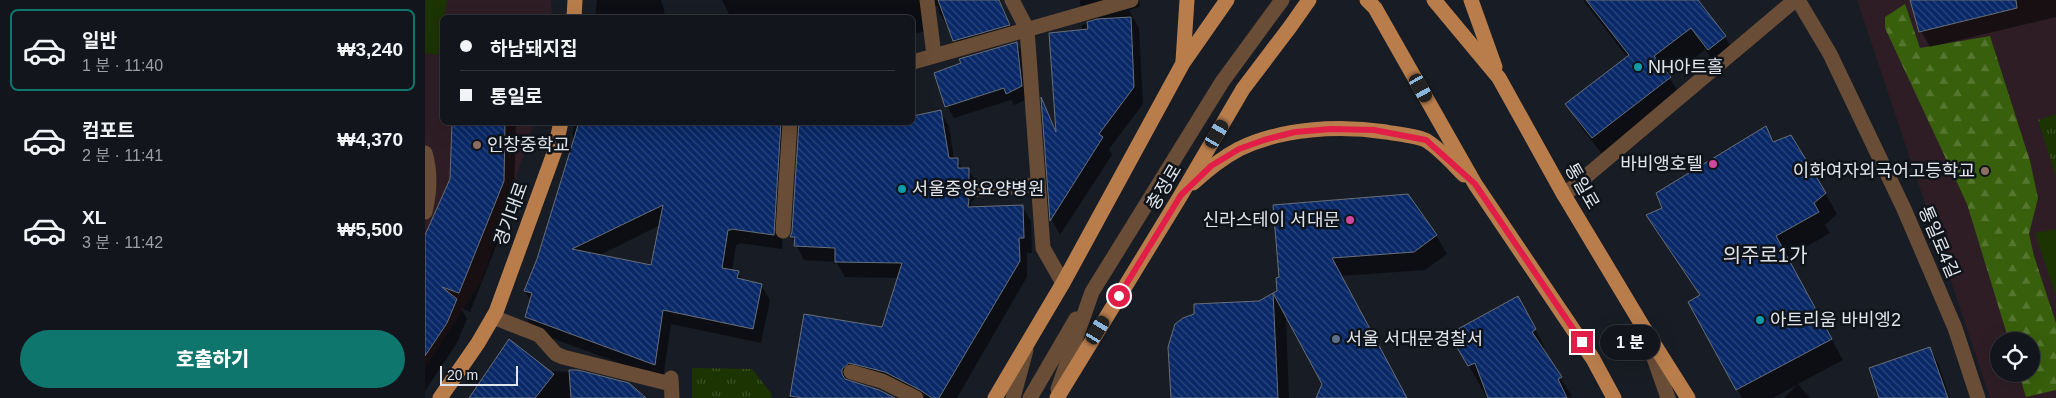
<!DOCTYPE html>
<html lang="ko">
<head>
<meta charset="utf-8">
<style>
	:root { --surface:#12151b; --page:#1b1e24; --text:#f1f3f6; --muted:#9c9fa3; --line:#31343a; --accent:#0f766e }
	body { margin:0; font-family:Helvetica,"Noto Sans KR",sans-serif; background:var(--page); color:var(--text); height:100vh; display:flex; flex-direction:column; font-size:19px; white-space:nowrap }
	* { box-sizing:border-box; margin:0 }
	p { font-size:16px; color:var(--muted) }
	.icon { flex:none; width:28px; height:28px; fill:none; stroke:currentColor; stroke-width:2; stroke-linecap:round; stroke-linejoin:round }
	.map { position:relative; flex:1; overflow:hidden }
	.details { display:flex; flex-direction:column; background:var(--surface); width:425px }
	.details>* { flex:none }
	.top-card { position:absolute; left:15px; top:15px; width:475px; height:110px; border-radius:8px; box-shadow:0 5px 20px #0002,0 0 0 1px var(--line); display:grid; align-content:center; height:110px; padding:0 20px; background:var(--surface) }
	.fabs { position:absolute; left:1565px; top:332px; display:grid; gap:10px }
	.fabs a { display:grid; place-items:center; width:50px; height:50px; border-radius:50%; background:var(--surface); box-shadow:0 5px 20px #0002,0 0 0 1px var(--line); font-size:25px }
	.scale { position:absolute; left:15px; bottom:12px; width:78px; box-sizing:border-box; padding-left:5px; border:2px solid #e1e4ea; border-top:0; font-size:14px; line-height:18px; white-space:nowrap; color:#e1e4ea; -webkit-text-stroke:4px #0f131a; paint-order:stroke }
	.end { position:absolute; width:22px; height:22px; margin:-11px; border:6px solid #e11d48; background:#fff; box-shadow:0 0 0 2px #fff }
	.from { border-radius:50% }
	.bubble { position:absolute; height:35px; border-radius:18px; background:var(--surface); box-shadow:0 5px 20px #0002,0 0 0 1px var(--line); font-size:16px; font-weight:800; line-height:35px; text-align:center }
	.car { position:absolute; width:15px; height:30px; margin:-15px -8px; border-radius:6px; box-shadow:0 0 4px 1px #0007; background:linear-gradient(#222 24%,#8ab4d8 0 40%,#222 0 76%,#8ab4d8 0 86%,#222 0) }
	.top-card b { display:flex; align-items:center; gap:18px; height:48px; font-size:19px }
	.top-card b+b { border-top:1px solid var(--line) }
	.top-card i { width:12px; height:12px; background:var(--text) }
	ul { padding:9px 0 0; list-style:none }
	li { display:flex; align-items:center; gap:15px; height:82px; margin:0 10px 8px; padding:0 10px; border:2px solid transparent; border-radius:8px }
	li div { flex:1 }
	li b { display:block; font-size:19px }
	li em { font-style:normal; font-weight:800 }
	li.active { border-color:var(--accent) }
	li>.icon { width:45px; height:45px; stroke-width:1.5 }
	.cta { display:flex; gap:10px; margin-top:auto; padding:10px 20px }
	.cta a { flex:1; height:58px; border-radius:30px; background:var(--accent); color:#fff; font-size:20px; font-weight:800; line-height:58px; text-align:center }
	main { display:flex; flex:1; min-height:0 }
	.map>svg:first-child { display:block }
	.education { fill:#2e1d25; fill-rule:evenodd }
	.grass { fill:url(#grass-tufts) }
	.forest { fill:url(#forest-firs) }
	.garden { fill:#1c3401 }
	.shadow { fill:#0007; fill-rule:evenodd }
	.building { fill:url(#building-back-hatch); stroke:#686e77; fill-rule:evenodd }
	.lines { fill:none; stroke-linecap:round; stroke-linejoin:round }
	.minor { stroke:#6a4d36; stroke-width:15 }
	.major { stroke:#b97d4c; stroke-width:15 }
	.route { stroke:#e11d48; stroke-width:6 }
	.culture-dot { fill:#0f9aa8; stroke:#0f131a; stroke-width:2 }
	.education-dot { fill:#8d6e63; stroke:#0f131a; stroke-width:2 }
	.hotel-dot { fill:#d1479c; stroke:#0f131a; stroke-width:2 }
	.service-dot { fill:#5c6f8a; stroke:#0f131a; stroke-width:2 }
	.labels { text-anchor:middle; stroke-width:5; stroke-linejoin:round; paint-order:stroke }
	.poi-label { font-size:18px; fill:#e1e4ea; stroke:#0f131a; text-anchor:start }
	.street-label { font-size:18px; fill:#e1e4ea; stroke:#0f131a }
	.quarter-label { font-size:20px; fill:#e1e4ea; stroke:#0f131a }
</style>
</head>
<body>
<main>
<section class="details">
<ul>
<li class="active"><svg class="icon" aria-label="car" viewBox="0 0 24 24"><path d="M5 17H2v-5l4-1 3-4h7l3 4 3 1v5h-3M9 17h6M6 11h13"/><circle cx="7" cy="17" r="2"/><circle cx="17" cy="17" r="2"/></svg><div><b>일반</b><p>1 분 · 11:40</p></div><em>₩3,240</em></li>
<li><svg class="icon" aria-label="car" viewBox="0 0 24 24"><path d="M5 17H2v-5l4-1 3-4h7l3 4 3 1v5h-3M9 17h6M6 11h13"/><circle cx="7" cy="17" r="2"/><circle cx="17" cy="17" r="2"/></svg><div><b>컴포트</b><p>2 분 · 11:41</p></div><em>₩4,370</em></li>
<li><svg class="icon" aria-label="car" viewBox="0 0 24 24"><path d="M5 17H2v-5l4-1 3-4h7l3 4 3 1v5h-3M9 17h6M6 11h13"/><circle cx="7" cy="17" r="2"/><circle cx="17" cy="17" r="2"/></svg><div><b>XL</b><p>3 분 · 11:42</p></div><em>₩5,500</em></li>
</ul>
<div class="cta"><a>호출하기</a></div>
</section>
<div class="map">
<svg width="1631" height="398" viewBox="0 0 1631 398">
	<defs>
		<pattern id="grass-tufts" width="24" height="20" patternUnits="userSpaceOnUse" patternTransform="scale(1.25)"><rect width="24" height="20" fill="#1c3401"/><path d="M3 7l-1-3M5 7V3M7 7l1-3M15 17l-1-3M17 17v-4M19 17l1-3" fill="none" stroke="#3d5126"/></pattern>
		<pattern id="forest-firs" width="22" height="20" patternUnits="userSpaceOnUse" patternTransform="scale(1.25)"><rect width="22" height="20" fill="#385f0b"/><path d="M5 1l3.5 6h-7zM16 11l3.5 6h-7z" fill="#54762f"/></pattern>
		<pattern id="building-back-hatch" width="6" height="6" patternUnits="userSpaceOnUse" patternTransform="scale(1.25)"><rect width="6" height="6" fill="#082867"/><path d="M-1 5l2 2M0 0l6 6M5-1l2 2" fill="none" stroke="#2c477d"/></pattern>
	</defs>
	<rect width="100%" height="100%" fill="#181c24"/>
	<g class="education">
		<polygon points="0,0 126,0 127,17 18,18 18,122 109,123 57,280 0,368"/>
		<path d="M1432,0H1631V398H1565ZM1574,341H1606V374H1574Z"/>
	</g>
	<g class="grass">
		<polygon points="1631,114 1631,177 1613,120"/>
		<polygon points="267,368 327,369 346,393 347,398 267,398"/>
	</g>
	<polygon class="forest" points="1480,4 1495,48 1565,36 1605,161 1613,198 1604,234 1609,256 1631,323 1631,390 1601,397 1594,374 1606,374 1606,341 1584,341 1542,204 1460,28 1460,17"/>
	<g class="garden">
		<polygon points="0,0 22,0 19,17 18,18 13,55 0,53"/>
		<polygon points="1631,229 1631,296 1610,233"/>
	</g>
	<g class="shadow">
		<polygon points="172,0 236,0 239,9 240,18 170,18"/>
		<polygon points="297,0 575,0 592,40 538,55 524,28 514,13 513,6 505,7 502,31 488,34 488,38 488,18 306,18"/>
		<polygon points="655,0 714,0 715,7 704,10 714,28 718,104 684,149 687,155 635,235 627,220 618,102 632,131 657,30 657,25 666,22 655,5"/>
		<polygon points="1158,0 1271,0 1300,37 1313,59 1296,72 1280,50 1244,77 1258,100 1181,159 1155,126 1142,104 1202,57"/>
		<polygon points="1486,0 1631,0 1631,17 1505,47 1496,31"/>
		<polygon points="592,44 599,55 603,99 589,105 586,100 529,118 522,106 538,64"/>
		<path d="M515,112L524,126L529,159H532L538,169H543L552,184V197L547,201L546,205L548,208L597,206L606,221L607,253H602V277L532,398H490L428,380L426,383L467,398H365L380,315L458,329L474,278L420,277L411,262L379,260L367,237L375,128H370L364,137L357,249L314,243V245H311L307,271L313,273L318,281L336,285L345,300L336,343L246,324L238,379L110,332L101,317L106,301L100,291L113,259L150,141L147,136L150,122H488V117ZM235,225L227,266L173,256Z"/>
		<polygon points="29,122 91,122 89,201 45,312 36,308 42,319 32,343 0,391 0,238 27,179"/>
		<polygon points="1341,127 1350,143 1400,193 1412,214 1400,225 1405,233 1362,258 1418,360 1373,384 1385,398 1359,398 1372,385 1348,398 1317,398 1265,303 1276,297 1223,216 1239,209"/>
		<polygon points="849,206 1011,235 1022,254 1000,270 916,276 982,398 894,398 898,384"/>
		<polygon points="848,295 861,317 864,398 747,398 834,302"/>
		<polygon points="1103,316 1120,348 1117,350 1147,396 1142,398 1062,398 1026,334"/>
		<polygon points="1505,348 1514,365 1525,398 1455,398"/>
		<polygon points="124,371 152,372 219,398 46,398"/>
	</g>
	<g class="building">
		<polygon points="513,0 574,0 585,25 528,41"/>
		<polygon points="1161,0 1273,0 1301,36 1283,50 1266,28 1229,56 1246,77 1167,138 1140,104 1204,55"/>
		<polygon points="1485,0 1591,0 1592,8 1494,32"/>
		<polygon points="706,17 709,87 674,134 678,137 625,221 616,97 631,132 624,33 663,29 662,22 672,19"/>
		<polygon points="592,42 597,86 581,94 579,88 520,107 509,73 536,63 534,59"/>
		<polygon points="516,110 524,158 533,158 533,168 544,168 544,181 539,186 538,190 540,196 544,199 543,207 598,205 599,238 594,238 595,261 514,398 507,398 495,390 460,372 424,363 417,369 417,374 420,379 454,390 470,398 378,398 365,396 379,314 457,327 477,263 410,262 410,248 369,246 370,237 365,237 367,232 374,122 488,122 488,116"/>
		<polygon points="27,122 80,122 79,181 34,293 17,287 32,299 22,323 0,356 0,235 25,179"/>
		<path d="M154,122H356L349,235L306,229V230H303L297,268L314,271L312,278L337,284L328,329L238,310L230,365L100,317L107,293L99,291L112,259ZM238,205L226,265L147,249Z"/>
		<polygon points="1341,126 1348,142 1366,135 1401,193 1389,203 1394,212 1351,236 1407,339 1311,390 1263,302 1275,295 1221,215 1237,208 1231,193"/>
		<polygon points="983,194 1012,235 989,252 907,258 982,398 891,398 897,384 848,293 852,291 851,278 854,277 848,205"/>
		<polygon points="848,293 853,398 746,398 743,347 750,324 758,318 769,314 769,304 834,301"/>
		<polygon points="1093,296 1111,329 1107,332 1137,377 1133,379 1142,398 1063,398 1050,363 1043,366 1024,334"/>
		<polygon points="84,339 129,374 110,398 44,398"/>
		<polygon points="1505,347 1523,398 1454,398 1444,368"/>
		<polygon points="144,370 153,370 204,383 221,398 146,398"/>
	</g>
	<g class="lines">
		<g class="minor">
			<polyline points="502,0 509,55"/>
			<polyline points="587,0 602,29 618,248 638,283"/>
			<polyline points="1373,0 1405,54 1479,209 1530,328 1553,398"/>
			<polyline points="488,62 706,0"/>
			<path d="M0,153C6,173 5,191 0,212"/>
			<polyline points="547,190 613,185"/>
			<polyline points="1139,195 1370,0"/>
			<polyline points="358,231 365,122"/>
			<polyline points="68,317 114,335 131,354 138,357 246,384"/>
			<polyline points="1222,338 1243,398"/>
			<polyline points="426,372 457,381 491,398"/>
			<polyline points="246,378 247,398"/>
			<polyline points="633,389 667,292 797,82 857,0"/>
			<polyline points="588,398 601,350"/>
			<polyline points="605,398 651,319"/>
		</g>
		<g class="major">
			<polyline points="942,0 950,8 1050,184 1168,359 1189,398"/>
			<polyline points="1009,0 1074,78 1139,195 1217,325 1263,398"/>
			<polyline points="1046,0 1070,67"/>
			<polyline points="149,18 150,0"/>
			<polyline points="758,61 762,0"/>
			<path d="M768,183C782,170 797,158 814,149C857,128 914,125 961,132C971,134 994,136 1002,141C1015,149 1028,164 1039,175"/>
			<polyline points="15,398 53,343 71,312 129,153 136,122"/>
			<polyline points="570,398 638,283 758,63 802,0"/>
			<polyline points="632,398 756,195 818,89 865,27 884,0"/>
		</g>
	</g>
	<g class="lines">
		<polyline class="route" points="694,296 756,195 786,166 814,149 839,140 870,132 906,129 949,130 1001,140 1050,184 1157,342"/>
	</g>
	<g class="culture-dot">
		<circle cx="1213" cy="67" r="5"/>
		<circle cx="477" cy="189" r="5"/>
		<circle cx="1335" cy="320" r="5"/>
	</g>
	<g class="education-dot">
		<circle cx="52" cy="145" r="5"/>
		<circle cx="1560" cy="171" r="5"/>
	</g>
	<g class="hotel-dot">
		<circle cx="1288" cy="164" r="5"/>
		<circle cx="925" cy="220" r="5"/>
	</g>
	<circle class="service-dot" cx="911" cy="339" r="5"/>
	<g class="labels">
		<g class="poi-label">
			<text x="1223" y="73">NH아트홀</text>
			<text x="62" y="151">인창중학교</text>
			<text x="1278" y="170" text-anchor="end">바비앵호텔</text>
			<text x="1550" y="177" text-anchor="end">이화여자외국어고등학교</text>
			<text x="487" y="195">서울중앙요양병원</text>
			<text x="915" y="226" text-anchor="end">신라스테이 서대문</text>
			<text x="1345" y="326">아트리움 바비엥2</text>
			<text x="921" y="345">서울 서대문경찰서</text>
		</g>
		<g class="street-label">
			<text transform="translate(1157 186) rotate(60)" y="6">통일로</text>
			<text transform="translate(739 187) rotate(-59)" y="6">충정로</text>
			<text transform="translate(86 214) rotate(-70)" y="6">경기대로</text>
			<text transform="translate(1514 242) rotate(67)" y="6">통일로4길</text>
		</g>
		<g class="quarter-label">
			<text x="1340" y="262">의주로1가</text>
		</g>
	</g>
</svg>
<div class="fabs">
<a><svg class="icon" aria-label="locate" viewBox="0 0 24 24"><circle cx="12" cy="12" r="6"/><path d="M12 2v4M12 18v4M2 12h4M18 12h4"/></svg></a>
</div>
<div class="scale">20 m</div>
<i class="end from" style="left:694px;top:296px"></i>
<i class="end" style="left:1157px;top:342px"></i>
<div class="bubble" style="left:1175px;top:325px;width:60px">1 분</div>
<i class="car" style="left:996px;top:88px;rotate:151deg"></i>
<i class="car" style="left:792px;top:134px;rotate:30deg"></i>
<i class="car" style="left:673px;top:330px;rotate:31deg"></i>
<div class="top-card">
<b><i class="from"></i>하남돼지집</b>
<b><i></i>통일로</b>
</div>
</div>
</main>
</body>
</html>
